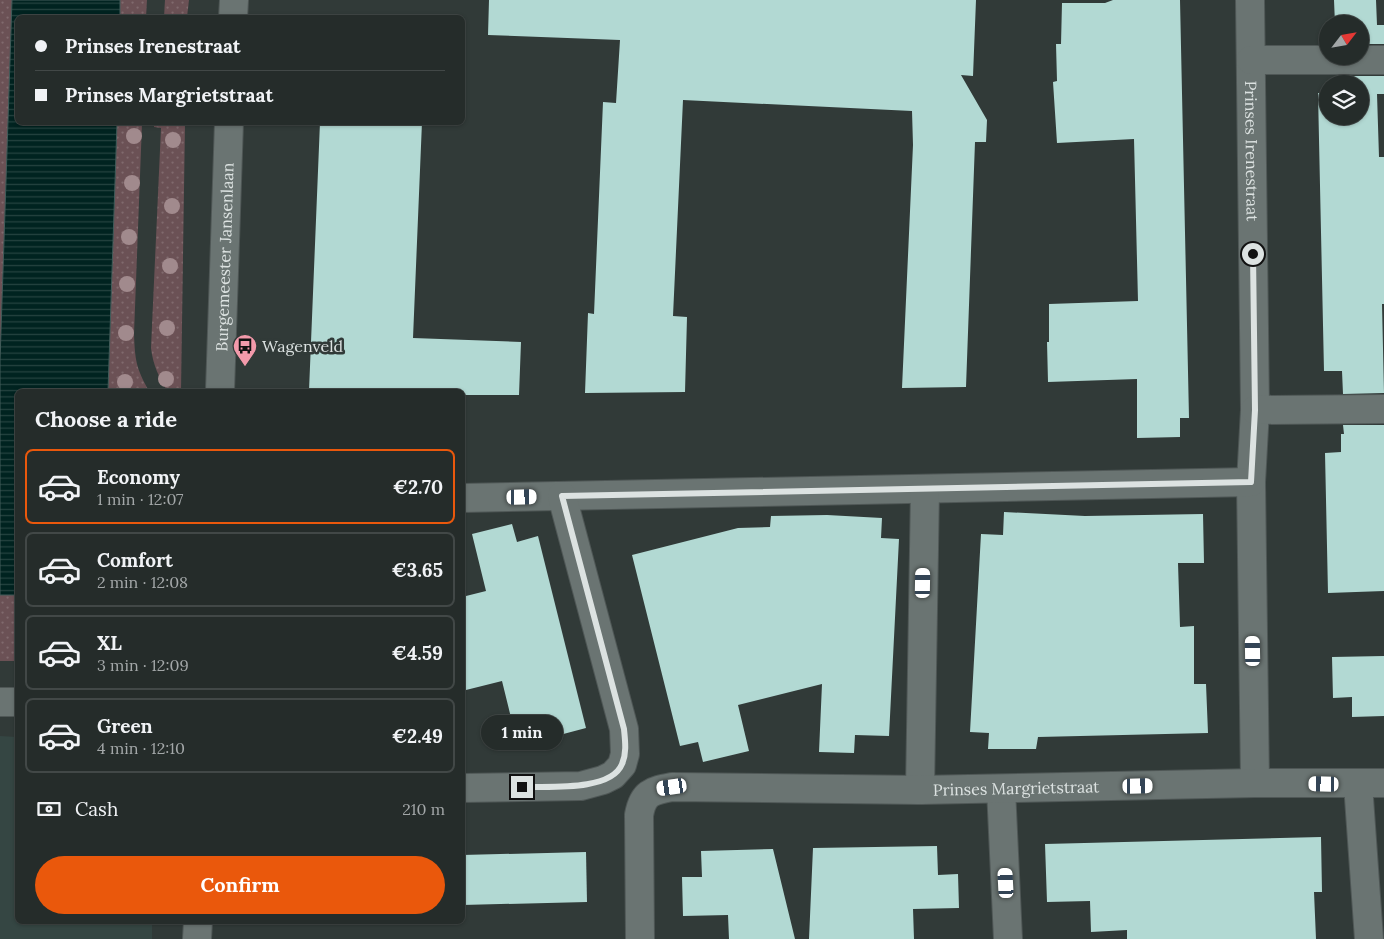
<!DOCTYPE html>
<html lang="en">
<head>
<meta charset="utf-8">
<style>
	:root { --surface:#252c2a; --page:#2d3432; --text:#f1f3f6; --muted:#a3a7a8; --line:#424847; --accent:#ea580c }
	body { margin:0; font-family:Lora,serif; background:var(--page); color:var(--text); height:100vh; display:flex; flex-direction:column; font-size:19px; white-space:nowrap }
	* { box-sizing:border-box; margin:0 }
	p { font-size:16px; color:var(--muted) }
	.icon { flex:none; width:28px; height:28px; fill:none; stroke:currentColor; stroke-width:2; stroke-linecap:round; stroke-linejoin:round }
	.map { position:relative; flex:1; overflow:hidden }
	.drawer { position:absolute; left:15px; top:389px; width:450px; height:535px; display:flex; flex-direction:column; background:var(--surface); border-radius:8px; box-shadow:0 1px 4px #0004,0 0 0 1px var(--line) }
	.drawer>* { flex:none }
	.hud { position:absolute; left:15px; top:15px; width:450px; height:110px; border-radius:8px; box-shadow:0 1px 4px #0004,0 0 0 1px var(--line); display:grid; align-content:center; height:110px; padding:0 20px; background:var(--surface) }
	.needle { width:32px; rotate:59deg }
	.buttons { position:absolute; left:1319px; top:15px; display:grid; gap:10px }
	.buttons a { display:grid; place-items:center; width:50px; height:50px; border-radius:50%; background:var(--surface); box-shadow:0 1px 4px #0004,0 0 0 1px var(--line); font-size:25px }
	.end { position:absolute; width:22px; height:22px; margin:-11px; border:6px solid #dce2e1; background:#111; box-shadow:0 0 0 2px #111 }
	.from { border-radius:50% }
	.bubble { position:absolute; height:35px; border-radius:18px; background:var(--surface); box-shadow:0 1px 4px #0004,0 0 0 1px var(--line); font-size:16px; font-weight:800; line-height:35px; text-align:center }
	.car { position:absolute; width:15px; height:30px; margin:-15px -8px; border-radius:6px; box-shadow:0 0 4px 1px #0007; background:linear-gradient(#fff 24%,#345 0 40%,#fff 0 76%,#345 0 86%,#fff 0) }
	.hud b { display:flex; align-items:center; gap:18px; height:48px; font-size:19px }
	.hud b+b { border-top:1px solid var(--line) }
	.hud i { width:12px; height:12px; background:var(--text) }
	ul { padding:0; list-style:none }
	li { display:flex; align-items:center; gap:15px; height:75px; margin:0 10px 8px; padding:0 10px; border:2px solid var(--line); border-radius:8px }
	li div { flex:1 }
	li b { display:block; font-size:19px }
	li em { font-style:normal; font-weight:800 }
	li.on { border-color:var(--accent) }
	li>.icon { width:45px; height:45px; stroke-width:1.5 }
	h2 { padding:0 20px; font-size:22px; line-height:60px }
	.pay { display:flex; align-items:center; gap:12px; height:55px; padding:0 20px; font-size:19px }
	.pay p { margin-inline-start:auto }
	.cta { display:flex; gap:10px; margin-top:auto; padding:10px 20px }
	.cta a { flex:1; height:58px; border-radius:30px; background:var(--accent); color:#fff; font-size:20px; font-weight:800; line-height:58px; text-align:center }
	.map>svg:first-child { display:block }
	.built { fill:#354643 }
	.grass { fill:url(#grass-dots) }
	.water { fill:url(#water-rules); stroke:#425c5a }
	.building { fill:#b2d9d3 }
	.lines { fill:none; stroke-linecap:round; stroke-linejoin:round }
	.minor-casing { stroke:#4f5756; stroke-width:30 }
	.minor { stroke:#6a7472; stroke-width:28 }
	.tree { fill:#a18a8d }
	.route { stroke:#dce2e1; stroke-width:6 }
	.labels { text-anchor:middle; stroke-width:5; stroke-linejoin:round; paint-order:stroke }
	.street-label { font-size:16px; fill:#dce2e1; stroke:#313a38 }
	.poi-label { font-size:16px; fill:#dce2e1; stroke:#313a38; text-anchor:start }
</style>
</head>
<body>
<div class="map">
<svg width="1384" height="939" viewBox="0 0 1384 939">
	<defs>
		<pattern id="grass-dots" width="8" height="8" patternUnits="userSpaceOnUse" patternTransform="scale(1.25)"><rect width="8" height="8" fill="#6b5155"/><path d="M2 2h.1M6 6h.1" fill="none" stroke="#806a6d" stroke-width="1.8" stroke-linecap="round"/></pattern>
		<pattern id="water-rules" width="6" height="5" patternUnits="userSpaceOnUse" patternTransform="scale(1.25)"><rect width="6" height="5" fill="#002320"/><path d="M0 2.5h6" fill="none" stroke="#254340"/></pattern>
	</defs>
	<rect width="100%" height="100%" fill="#313a38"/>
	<polygon class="built" points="0,736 17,737 18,921 152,921 152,939 0,939"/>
	<g class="grass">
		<polygon points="0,0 12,0 0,361"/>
		<polygon points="120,0 147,0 146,17 120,17"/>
		<polygon points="165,0 189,0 187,17 164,17"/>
		<path d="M117,123H142L134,334C135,360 136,368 149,391H108Z"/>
		<path d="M154,123H185L181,391H167C159,377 153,365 151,348L161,128L154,127Z"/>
		<rect x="0" y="595" width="17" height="66"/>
	</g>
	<polygon class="water" points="12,0 120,0 120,17 18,18 18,122 117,123 108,391 18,391 17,595 0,595 0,361"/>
	<g class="building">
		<polygon points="489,0 976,0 973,76 961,75 987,120 986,142 975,142 966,387 902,388 913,145 912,111 683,100 673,316 687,317 685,392 585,393 588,313 594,314 603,102 616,103 620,40 488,35"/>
		<polygon points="1113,0 1180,0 1189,418 1180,418 1180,437 1137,438 1137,379 1048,382 1047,342 1049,342 1049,304 1138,301 1134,139 1057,143 1053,82 1057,81 1056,44 1061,44 1062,3 1105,3"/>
		<polygon points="1334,0 1376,0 1377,25 1384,25 1384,44 1360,44 1360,24 1335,24"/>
		<polygon points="1336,76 1384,76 1384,94 1377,94 1379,157 1384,157 1384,304 1382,304 1384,393 1343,394 1342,371 1324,371 1318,93 1328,93 1328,116 1360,116 1360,84 1336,84"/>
		<polygon points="320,122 422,122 413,338 521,342 519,395 462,395 462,391 309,391"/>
		<polygon points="1343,425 1384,425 1384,591 1328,593 1325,453 1341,452 1341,434 1344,434"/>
		<polygon points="1004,512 1085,516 1203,514 1204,563 1178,563 1180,627 1194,626 1194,684 1206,684 1208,733 1038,737 1036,749 988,749 989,733 970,732 981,534 1003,535"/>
		<polygon points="827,515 882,518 881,538 899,539 889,736 855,735 854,753 819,752 822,684 738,705 749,751 703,762 698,742 680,746 632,555 738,528 770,527 771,516"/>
		<polygon points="512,524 517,542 538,536 586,728 518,746 502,681 462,691 462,597 486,591 472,534"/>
		<polygon points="1384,656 1384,716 1352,717 1352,697 1333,698 1332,657"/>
		<polygon points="1321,837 1322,892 1314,892 1316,939 1127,939 1127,930 1091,932 1090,901 1047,902 1045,844"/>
		<polygon points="937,846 938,875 958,874 959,908 913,909 914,939 809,939 813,848"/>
		<polygon points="773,849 795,939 729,939 728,915 683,916 682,877 702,877 701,851"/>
		<polygon points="586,852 587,902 462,905 462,855"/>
	</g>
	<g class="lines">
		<g class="minor-casing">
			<g id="minor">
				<path id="s1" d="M1250,0L1255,410L1251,482L1255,783"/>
				<polyline points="233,18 234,0"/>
				<polyline points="1251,60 1384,60"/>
				<path id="s2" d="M220,391L229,122"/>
				<polyline points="1255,410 1384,409"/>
				<polyline points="462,498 1251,482"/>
				<polyline points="0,702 18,702"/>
				<polyline points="1358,784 1369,939"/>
				<polyline points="462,788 581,786 603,780 613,775 622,765 625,754 624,729 562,496"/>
				<polyline points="1001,789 1008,939"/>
				<polyline points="920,790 925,489"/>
				<polyline points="197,939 198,921"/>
				<path id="s3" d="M640,939L639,815C643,793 651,791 672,787L920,790L1255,783H1384"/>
			</g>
		</g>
		<use href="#minor" class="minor"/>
	</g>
	<g class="tree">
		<circle cx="134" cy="136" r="8"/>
		<circle cx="173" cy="140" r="8"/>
		<circle cx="132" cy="183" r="8"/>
		<circle cx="172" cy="206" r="8"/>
		<circle cx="129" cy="237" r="8"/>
		<circle cx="170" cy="266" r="8"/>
		<circle cx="127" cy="284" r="8"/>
		<circle cx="167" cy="328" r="8"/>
		<circle cx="126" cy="333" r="8"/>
		<circle cx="166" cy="379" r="8"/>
		<circle cx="125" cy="382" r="8"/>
	</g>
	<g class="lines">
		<path class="route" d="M522,787C546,786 611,792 622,764C627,753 625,740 624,729L562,496L1251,482L1255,410L1253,254"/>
	</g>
	<defs>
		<g id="bus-pin" transform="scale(1.25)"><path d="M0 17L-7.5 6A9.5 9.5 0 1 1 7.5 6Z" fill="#f39aab" stroke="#313a38"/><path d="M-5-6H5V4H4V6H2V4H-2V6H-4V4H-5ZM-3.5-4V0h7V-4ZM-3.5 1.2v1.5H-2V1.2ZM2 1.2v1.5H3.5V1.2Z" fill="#111"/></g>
	</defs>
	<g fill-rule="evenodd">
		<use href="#bus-pin" x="245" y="346"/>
	</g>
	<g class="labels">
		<g class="street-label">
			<text dy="6" stroke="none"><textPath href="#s1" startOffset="151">Prinses Irenestraat</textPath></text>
			<text dy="6" stroke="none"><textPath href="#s2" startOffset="134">Burgemeester Jansenlaan</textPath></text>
			<text dy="6" stroke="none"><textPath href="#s3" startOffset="516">Prinses Margrietstraat</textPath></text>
		</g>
		<g class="poi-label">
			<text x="262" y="352">Wagenveld</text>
		</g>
	</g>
</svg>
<div class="buttons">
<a><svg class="needle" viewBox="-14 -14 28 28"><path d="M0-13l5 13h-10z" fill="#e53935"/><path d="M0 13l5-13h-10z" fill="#a3a7a8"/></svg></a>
<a><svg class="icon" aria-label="layers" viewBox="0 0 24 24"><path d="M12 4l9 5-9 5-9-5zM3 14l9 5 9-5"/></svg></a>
</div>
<i class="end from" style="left:1253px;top:254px"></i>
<i class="end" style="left:522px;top:787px"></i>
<div class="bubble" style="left:481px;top:715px;width:82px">1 min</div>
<i class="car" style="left:522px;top:497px;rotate:89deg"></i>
<i class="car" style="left:923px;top:583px;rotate:1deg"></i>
<i class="car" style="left:1253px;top:651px;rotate:359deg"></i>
<i class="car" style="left:1324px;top:784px;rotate:271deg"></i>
<i class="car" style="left:1138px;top:786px;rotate:89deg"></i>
<i class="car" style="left:672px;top:787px;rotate:262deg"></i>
<i class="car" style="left:1006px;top:883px;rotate:357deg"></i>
<div class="hud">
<b><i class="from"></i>Prinses Irenestraat</b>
<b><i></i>Prinses Margrietstraat</b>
</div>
<section class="drawer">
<h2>Choose a ride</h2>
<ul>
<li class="on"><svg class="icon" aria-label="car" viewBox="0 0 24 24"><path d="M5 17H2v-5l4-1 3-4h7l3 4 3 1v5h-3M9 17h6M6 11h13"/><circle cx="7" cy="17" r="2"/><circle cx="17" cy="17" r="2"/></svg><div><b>Economy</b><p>1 min · 12:07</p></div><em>€2.70</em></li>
<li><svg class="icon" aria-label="car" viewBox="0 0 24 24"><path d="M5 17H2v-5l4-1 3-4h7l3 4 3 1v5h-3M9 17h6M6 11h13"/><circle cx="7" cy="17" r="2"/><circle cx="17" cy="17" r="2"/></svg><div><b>Comfort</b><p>2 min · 12:08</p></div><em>€3.65</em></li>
<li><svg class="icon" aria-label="car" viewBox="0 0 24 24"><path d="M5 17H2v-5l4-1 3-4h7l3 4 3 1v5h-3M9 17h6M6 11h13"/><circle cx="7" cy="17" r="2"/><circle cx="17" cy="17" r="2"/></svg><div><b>XL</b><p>3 min · 12:09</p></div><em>€4.59</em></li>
<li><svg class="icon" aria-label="car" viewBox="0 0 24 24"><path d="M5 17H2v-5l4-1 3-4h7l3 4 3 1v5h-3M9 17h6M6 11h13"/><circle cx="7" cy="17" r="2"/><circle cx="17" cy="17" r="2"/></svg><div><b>Green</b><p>4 min · 12:10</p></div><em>€2.49</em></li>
</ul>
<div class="pay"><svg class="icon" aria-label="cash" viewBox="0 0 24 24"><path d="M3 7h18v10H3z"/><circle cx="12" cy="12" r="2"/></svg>Cash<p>210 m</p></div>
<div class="cta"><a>Confirm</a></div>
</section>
</div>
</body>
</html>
